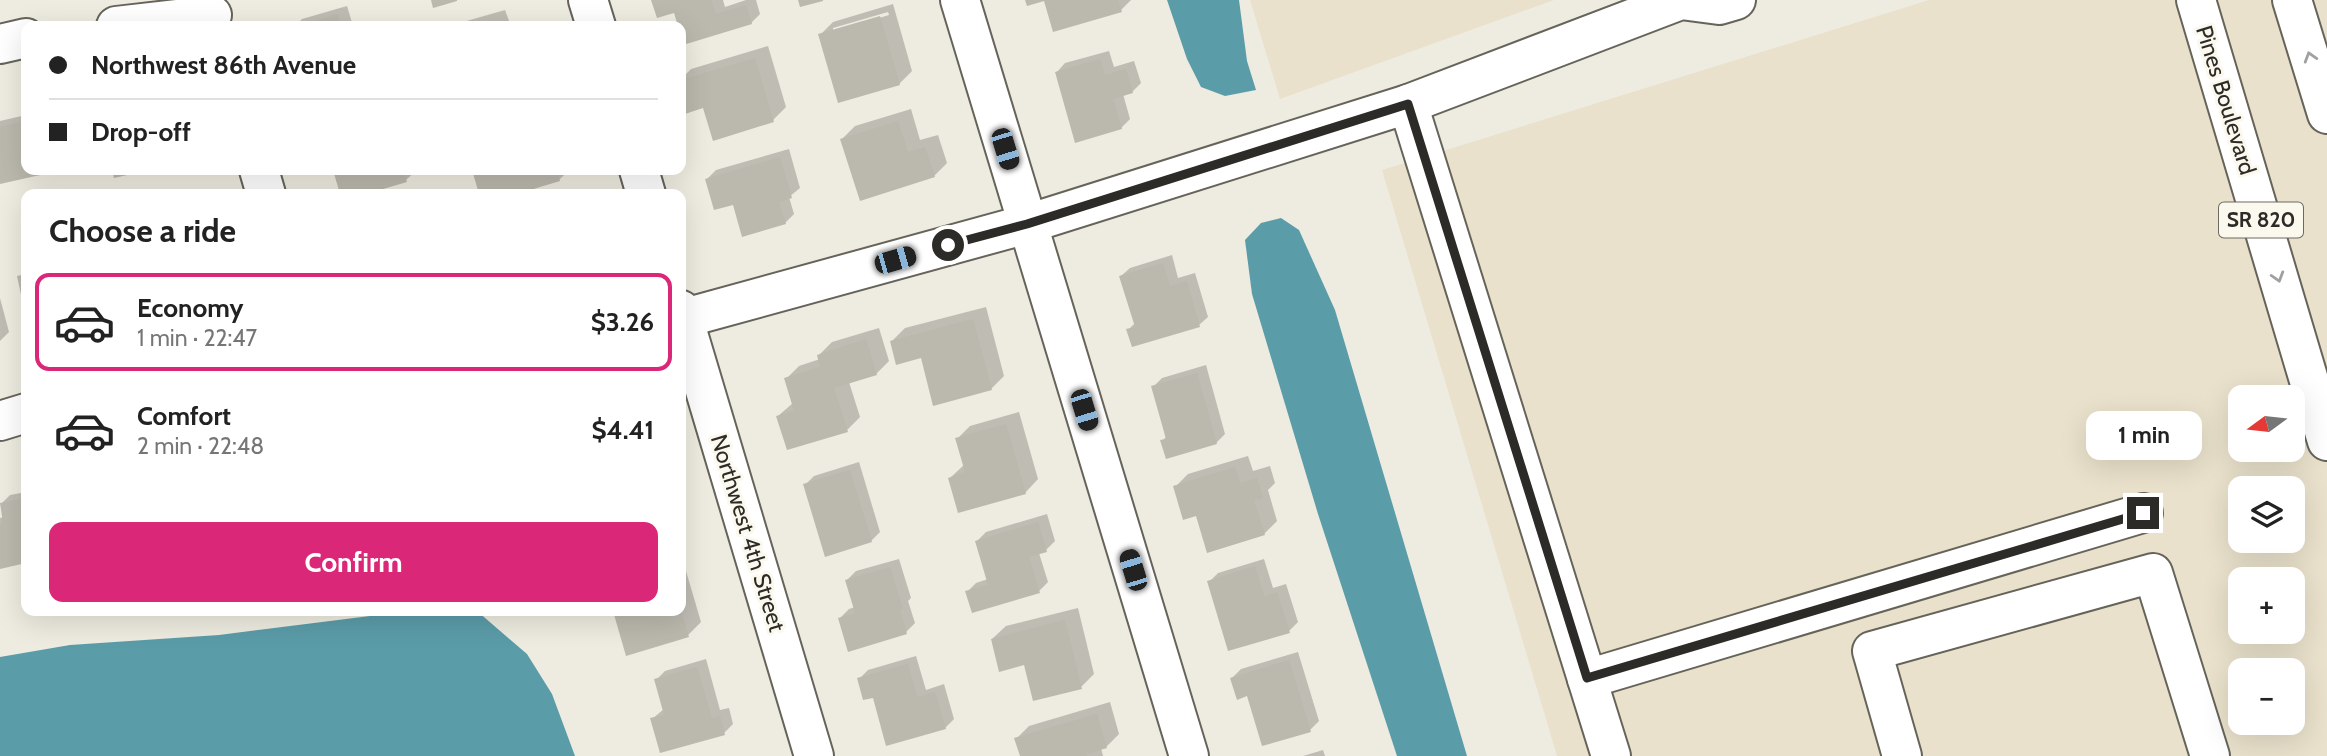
<!DOCTYPE html>
<html lang="en">
<head>
<meta charset="utf-8">
<style>
	:root { --surface:#fff; --page:#f2f2f2; --text:#222; --muted:#767676; --line:#e0e0e0; --accent:#db2777 }
	body { margin:0; font-family:Cabin,sans-serif; background:var(--page); color:var(--text); height:100vh; display:flex; flex-direction:column; font-size:26px; white-space:nowrap }
	* { box-sizing:border-box; margin:0 }
	p { font-size:23px; color:var(--muted) }
	.icon { flex:none; width:38px; height:38px; fill:none; stroke:currentColor; stroke-width:2; stroke-linecap:round; stroke-linejoin:round }
	.map { position:relative; flex:1; overflow:hidden }
	.side { position:absolute; left:21px; top:189px; width:665px; height:427px; display:flex; flex-direction:column; background:var(--surface); border-radius:14px; box-shadow:0 7px 28px #0002 }
	.side>* { flex:none }
	.top-card { position:absolute; left:21px; top:21px; width:665px; height:154px; border-radius:14px; box-shadow:0 7px 28px #0002; display:grid; align-content:center; height:154px; padding:0 28px; background:var(--surface) }
	.needle { width:46px; rotate:255deg }
	.tools { position:absolute; left:2228px; top:385px; display:grid; gap:14px }
	.tools a { display:grid; place-items:center; width:77px; height:77px; border-radius:14px; background:var(--surface); box-shadow:0 7px 28px #0002; font-size:35px }
	.end { position:absolute; width:32px; height:32px; margin:-16px; border:9px solid #2c2b27; background:#fff; box-shadow:0 0 0 4px #fff }
	.from { border-radius:50% }
	.bubble { position:absolute; height:49px; border-radius:14px; background:var(--surface); box-shadow:0 7px 28px #0002; font-size:23px; font-weight:700; line-height:49px; text-align:center }
	.car { position:absolute; width:21px; height:42px; margin:-21px -10px; border-radius:9px; box-shadow:0 0 5px 2px #0007; background:linear-gradient(#222 24%,#8ab4d8 0 40%,#222 0 76%,#8ab4d8 0 86%,#222 0) }
	.top-card b { display:flex; align-items:center; gap:24px; height:66px; font-size:26px }
	.top-card b+b { border-top:2px solid var(--line) }
	.top-card i { width:18px; height:18px; background:var(--text) }
	ul { padding:0; list-style:none }
	li { display:flex; align-items:center; gap:21px; height:98px; margin:0 14px 10px; padding:0 14px; border:4px solid transparent; border-radius:14px }
	li div { flex:1 }
	li b { display:block; font-size:26px }
	li em { font-style:normal; font-weight:700 }
	li.on { border-color:var(--accent) }
	li>.icon { width:63px; height:63px; stroke-width:1.5 }
	h2 { padding:0 28px; font-size:32px; line-height:84px }
	.cta { display:flex; gap:14px; margin-top:auto; padding:14px 28px }
	.cta a { flex:1; height:80px; border-radius:14px; background:var(--accent); color:#fff; font-size:28px; font-weight:700; line-height:80px; text-align:center }
	.map>svg:first-child { display:block }
	.commercial { fill:#e9e1cb; fill-rule:evenodd }
	.water { fill:#5b9ca9 }
	.shadow { fill:#0003; fill-rule:evenodd }
	.building { fill:#bbb8ad }
	.lines { fill:none; stroke-linecap:round; stroke-linejoin:round }
	.minor-casing { stroke:#66645a; stroke-width:42 }
	.highway-casing { stroke:#66645a; stroke-width:42 }
	.minor { stroke:#fff; stroke-width:38 }
	.highway { stroke:#fff; stroke-width:38 }
	.oneway { stroke:#a0a09e }
	.route { stroke:#2c2b27; stroke-width:9 }
	.labels { text-anchor:middle; stroke-width:6; stroke-linejoin:round; paint-order:stroke }
	.shield { fill:#fbf9ed; stroke:#6a6962; stroke-width:2 }
	.shield-label { font-size:21px; font-weight:bold; fill:#2c2b27 }
	.street-label { font-size:23px; fill:#2c2b27; stroke:#fbf9ed }
</style>
</head>
<body>
<div class="map">
<svg width="2327" height="756" viewBox="0 0 2327 756">
	<rect width="100%" height="100%" fill="#eeebe0"/>
	<g class="commercial">
		<polygon points="1250,0 1554,0 1280,99"/>
		<path d="M1929,0H2327V756H1557L1382,170ZM2240,397H2292V450H2240ZM2240,488H2292V541H2240ZM2240,579H2292V632H2240ZM2240,670H2292V723H2240Z"/>
	</g>
	<g class="water">
		<polygon points="1167,0 1239,0 1247,61 1256,90 1225,96 1201,87 1187,59"/>
		<polygon points="1281,218 1299,230 1335,310 1467,756 1397,756 1318,514 1252,294 1245,240 1261,223"/>
		<polygon points="410,611 477,611 527,654 552,694 575,756 0,756 0,657 70,645 219,635"/>
	</g>
	<g class="shadow">
		<polygon points="653,0 723,0 725,7 746,0 756,0 760,14 751,23 684,43 675,11"/>
		<polygon points="1046,0 1131,0 1121,10"/>
		<path d="M893,4L912,71L899,84L820,35L833,22ZM888,12L889,15L833,32V28Z"/>
		<polygon points="347,6 353,26 295,26 302,19"/>
		<polygon points="505,10 511,26 449,26"/>
		<polygon points="768,46 786,107 773,120 704,106 686,112 681,93 681,79 691,69"/>
		<polygon points="1109,51 1114,67 1134,61 1141,83 1132,92 1123,94 1130,119 1121,128 1057,72 1065,63"/>
		<polygon points="911,109 920,140 938,135 947,163 934,176 842,139 855,126"/>
		<polygon points="26,115 26,170 55,170 0,182 0,121"/>
		<polygon points="789,149 800,188 789,197 794,214 785,223 735,203 707,179 716,170"/>
		<polygon points="334,170 417,170 406,180 360,194 342,194"/>
		<polygon points="473,170 569,170 559,180 511,194 481,194"/>
		<polygon points="1172,255 1178,278 1195,273 1208,317 1199,325 1128,330 1135,323 1121,276 1130,268"/>
		<polygon points="0,298 9,332 0,341"/>
		<polygon points="986,307 1004,376 991,389 892,341 905,328"/>
		<polygon points="879,328 889,361 876,374 849,382 860,417 847,430 778,416 793,403 786,379 799,366 820,359 819,355 832,342"/>
		<polygon points="1206,365 1225,434 1216,443 1162,441 1167,436 1153,387 1162,378"/>
		<polygon points="1019,412 1038,479 1025,493 950,478 965,464 957,439 970,426"/>
		<polygon points="1248,456 1253,471 1270,466 1275,483 1268,490 1277,521 1264,534 1197,514 1175,487 1188,474"/>
		<polygon points="859,462 880,532 871,541 805,485 814,476"/>
		<polygon points="26,492 26,561 0,567 0,518 4,517 1,504 10,495"/>
		<polygon points="1047,514 1055,541 1046,550 1039,553 1048,582 1039,591 967,592 976,583 988,579 977,541 986,532"/>
		<polygon points="681,554 701,622 688,635 628,654 614,611 681,611"/>
		<polygon points="899,559 911,598 908,601 915,623 906,632 840,618 849,609 855,607 847,580 856,571"/>
		<polygon points="1264,559 1273,588 1286,584 1298,622 1289,631 1209,582 1218,573"/>
		<polygon points="1078,608 1094,674 1081,687 1025,663 992,639 1006,626"/>
		<polygon points="1298,652 1319,721 1310,730 1232,678 1241,669"/>
		<polygon points="916,656 926,690 944,684 954,719 945,728 874,695 859,679 868,670"/>
		<polygon points="706,659 720,710 729,708 733,724 724,733 652,719 664,709 656,680 665,671"/>
		<polygon points="1110,702 1119,734 1106,747 1101,748 1103,756 1021,756 1016,739 1029,726"/>
		<polygon points="1323,750 1325,756 1303,756"/>
	</g>
	<g class="building">
		<polygon points="431,0 457,0 457,1 433,8"/>
		<polygon points="651,0 711,0 716,14 746,5 752,24 683,45 681,26 678,26 674,13 657,18"/>
		<polygon points="798,0 823,0 823,1 800,7"/>
		<polygon points="1025,0 1118,0 1122,12 1053,32 1044,1 1027,6"/>
		<polygon points="338,14 341,26 299,26"/>
		<polygon points="880,16 900,85 838,103 818,34"/>
		<polygon points="755,58 774,122 713,141 703,108 685,114 681,99 681,80"/>
		<polygon points="1100,59 1105,75 1126,69 1133,93 1113,99 1122,129 1075,143 1055,72"/>
		<polygon points="26,121 26,170 58,171 0,184 0,127"/>
		<polygon points="898,121 908,152 925,147 935,177 860,201 840,139"/>
		<polygon points="780,157 792,198 779,202 786,224 742,237 733,205 714,210 705,179"/>
		<polygon points="112,170 145,170 145,171 114,178"/>
		<polygon points="333,170 403,170 407,182 366,194 340,194"/>
		<polygon points="472,170 557,170 560,181 517,194 479,194"/>
		<polygon points="1163,263 1170,286 1187,281 1200,327 1132,347 1126,329 1135,327 1119,276"/>
		<polygon points="26,274 26,313 25,313 17,276"/>
		<polygon points="973,319 992,390 933,406 921,358 896,365 890,341"/>
		<polygon points="866,339 877,375 834,388 848,432 787,450 776,416 794,411 784,378 820,367 817,355"/>
		<polygon points="1197,373 1217,444 1166,459 1160,440 1166,439 1151,386"/>
		<polygon points="1006,424 1026,494 958,513 948,478 965,472 955,438"/>
		<polygon points="1235,467 1240,483 1257,478 1263,498 1254,500 1265,535 1207,553 1196,516 1183,520 1173,486"/>
		<polygon points="850,470 872,542 825,557 803,484"/>
		<polygon points="26,498 26,563 0,569 0,524 3,523 0,503"/>
		<polygon points="1038,522 1047,552 1029,557 1040,593 972,613 965,591 988,585 975,541"/>
		<polygon points="1255,566 1264,596 1277,592 1290,633 1228,651 1207,581"/>
		<polygon points="890,567 903,609 900,610 907,634 848,652 838,618 855,613 845,580"/>
		<polygon points="613,611 681,611 689,637 626,656"/>
		<polygon points="1065,620 1082,689 1033,701 1024,665 999,672 991,639"/>
		<polygon points="1289,660 1311,732 1262,746 1247,696 1237,700 1230,678"/>
		<polygon points="908,664 917,697 935,692 946,729 886,746 873,698 863,700 857,678"/>
		<polygon points="697,667 712,718 720,716 725,735 660,753 650,718 664,715 654,679"/>
		<polygon points="1097,714 1107,748 1086,754 1087,756 1020,756 1014,738"/>
	</g>
	<g class="lines">
		<g class="minor-casing">
			<g id="minor">
				<polyline points="588,0 596,26"/>
				<polyline points="960,0 1189,756"/>
				<polyline points="116,26 212,15"/>
				<polyline points="0,44 26,38"/>
				<polyline points="1408,104 1611,756"/>
				<polyline points="259,170 266,194"/>
				<polyline points="639,170 646,194"/>
				<polyline points="681,310 814,756"/>
				<polyline points="681,319 1027,224 1408,104 1681,0 1719,5 1736,0"/>
				<polyline points="0,421 26,413"/>
				<polyline points="1587,679 2143,513"/>
				<polyline points="1902,756 1872,651 2153,573 2210,756"/>
			</g>
		</g>
		<g class="highway-casing">
			<g id="highway">
				<polyline points="2196,0 2327,441"/>
				<polyline points="2292,0 2327,114"/>
			</g>
		</g>
		<use href="#minor" class="minor"/>
		<use href="#highway" class="highway"/>
	</g>
	<defs><path id="oneway-chevron" d="M-2-3.5L2.5 0L-2 3.5" fill="none" stroke-width="1.6" stroke-linecap="round" stroke-linejoin="round" transform="scale(1.75)"/></defs>
	<g class="oneway">
		<use href="#oneway-chevron" transform="translate(2310 57) rotate(-107)"/>
		<use href="#oneway-chevron" transform="translate(2278 277) rotate(73)"/>
	</g>
	<g class="lines">
		<polyline class="route" points="948,245 1027,224 1408,104 1587,678 2143,513"/>
	</g>
	<g class="labels">
		<rect class="shield" x="2219" y="202.5" width="84" height="35" rx="5"/>
		<g class="shield-label">
			<text x="2261" y="227">SR 820</text>
		</g>
		<g class="street-label">
			<text transform="translate(2226 100) rotate(73)" y="8">Pines Boulevard</text>
			<text transform="translate(748 533) rotate(73)" y="8">Northwest 4th Street</text>
		</g>
	</g>
</svg>
<div class="tools">
<a><svg class="needle" viewBox="-14 -14 28 28"><path d="M0-13l5 13h-10z" fill="#e53935"/><path d="M0 13l5-13h-10z" fill="#767676"/></svg></a>
<a><svg class="icon" aria-label="layers" viewBox="0 0 24 24"><path d="M12 4l9 5-9 5-9-5zM3 14l9 5 9-5"/></svg></a>
<a>+</a>
<a>−</a>
</div>
<i class="end from" style="left:948px;top:245px"></i>
<i class="end" style="left:2143px;top:513px"></i>
<div class="bubble" style="left:2086px;top:411px;width:116px">1 min</div>
<i class="car" style="left:1005px;top:149px;rotate:163deg"></i>
<i class="car" style="left:895px;top:260px;rotate:74deg"></i>
<i class="car" style="left:1084px;top:410px;rotate:163deg"></i>
<i class="car" style="left:1133px;top:570px;rotate:343deg"></i>
<div class="top-card">
<b><i class="from"></i>Northwest 86th Avenue</b>
<b><i></i>Drop-off</b>
</div>
<section class="side">
<h2>Choose a ride</h2>
<ul>
<li class="on"><svg class="icon" aria-label="car" viewBox="0 0 24 24"><path d="M5 17H2v-5l4-1 3-4h7l3 4 3 1v5h-3M9 17h6M6 11h13"/><circle cx="7" cy="17" r="2"/><circle cx="17" cy="17" r="2"/></svg><div><b>Economy</b><p>1 min · 22:47</p></div><em>$3.26</em></li>
<li><svg class="icon" aria-label="car" viewBox="0 0 24 24"><path d="M5 17H2v-5l4-1 3-4h7l3 4 3 1v5h-3M9 17h6M6 11h13"/><circle cx="7" cy="17" r="2"/><circle cx="17" cy="17" r="2"/></svg><div><b>Comfort</b><p>2 min · 22:48</p></div><em>$4.41</em></li>
</ul>
<div class="cta"><a>Confirm</a></div>
</section>
</div>
</body>
</html>
